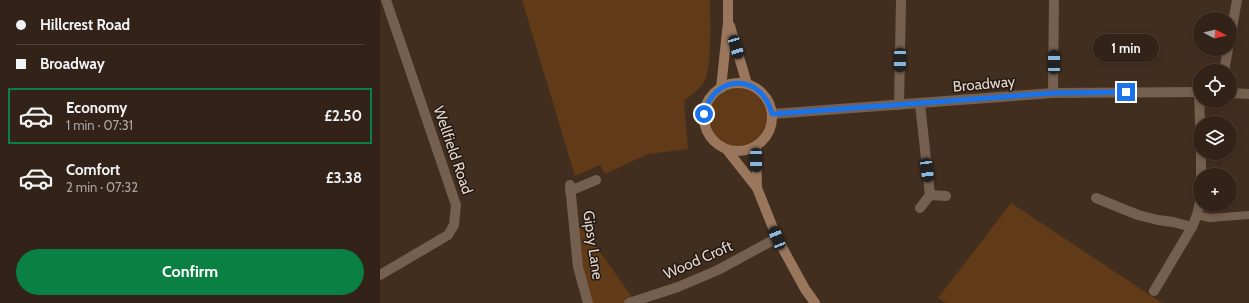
<!DOCTYPE html>
<html lang="en">
<head>
<meta charset="utf-8">
<style>
	:root { --surface:#322217; --page:#3d2f24; --text:#f1f3f6; --muted:#a8a4a1; --line:#4d3f36; --accent:#0b8043 }
	body { margin:0; font-family:Cabin,sans-serif; background:var(--page); color:var(--text); height:100vh; display:flex; flex-direction:column; font-size:15px; white-space:nowrap }
	* { box-sizing:border-box; margin:0 }
	p { font-size:13px; color:var(--muted) }
	.icon { flex:none; width:22px; height:22px; fill:none; stroke:currentColor; stroke-width:2; stroke-linecap:round; stroke-linejoin:round }
	.map { position:relative; flex:1; overflow:hidden }
	.side { display:flex; flex-direction:column; background:var(--surface); width:380px }
	.side>* { flex:none }
	.top-card { display:grid; align-content:center; height:88px; padding:0 16px; background:var(--surface) }
	.needle { width:26px; rotate:97deg }
	.controls { position:absolute; left:813px; top:12px; display:grid; gap:8px }
	.controls a { display:grid; place-items:center; width:44px; height:44px; border-radius:50%; background:var(--surface); box-shadow:0 2px 6px #0003,0 0 0 1px var(--line); font-size:20px }
	.end { position:absolute; width:18px; height:18px; margin:-9px; border:5px solid #1a73e8; background:#fff; box-shadow:0 0 0 2px #fff }
	.from { border-radius:50% }
	.bubble { position:absolute; height:28px; border-radius:14px; background:var(--surface); box-shadow:0 2px 6px #0003,0 0 0 1px var(--line); font-size:13px; font-weight:700; line-height:28px; text-align:center }
	.car { position:absolute; width:12px; height:24px; margin:-12px -6px; border-radius:5px; box-shadow:0 0 3px 1px #0007; background:linear-gradient(#222 24%,#8ab4d8 0 40%,#222 0 76%,#8ab4d8 0 86%,#222 0) }
	.top-card b { display:flex; align-items:center; gap:14px; height:38px; font-size:15px }
	.top-card b+b { border-top:1px solid var(--line) }
	.top-card i { width:10px; height:10px; background:var(--text) }
	ul { padding:0; list-style:none }
	li { display:flex; align-items:center; gap:12px; height:56px; margin:0 8px 6px; padding:0 8px; border:2px solid transparent; border-radius:0px }
	li div { flex:1 }
	li b { display:block; font-size:15px }
	li em { font-style:normal; font-weight:700 }
	li.selected { border-color:var(--accent) }
	li>.icon { width:36px; height:36px; stroke-width:1.5 }
	.cta { display:flex; gap:8px; margin-top:auto; padding:8px 16px }
	.cta a { flex:1; height:46px; border-radius:24px; background:var(--accent); color:#fff; font-size:16px; font-weight:700; line-height:46px; text-align:center }
	main { display:flex; flex:1; min-height:0 }
	.map>svg:first-child { display:block }
	.green { fill:#613a17 }
	.lines { fill:none; stroke-linecap:round; stroke-linejoin:round }
	.lane { stroke:#755f4e; stroke-width:8 }
	.street { stroke:#755f4e; stroke-width:10 }
	.secondary { stroke:#99765c; stroke-width:10 }
	.route { stroke:#1a73e8; stroke-width:5 }
	.labels { text-anchor:middle; stroke-width:3; stroke-linejoin:round; paint-order:stroke }
	.street-label { font-size:15px; fill:#e5d7ce; stroke:#221912 }
</style>
</head>
<body>
<main>
<section class="side">
<div class="top-card">
<b><i class="from"></i>Hillcrest Road</b>
<b><i></i>Broadway</b>
</div>
<ul>
<li class="selected"><svg class="icon" aria-label="car" viewBox="0 0 24 24"><path d="M5 17H2v-5l4-1 3-4h7l3 4 3 1v5h-3M9 17h6M6 11h13"/><circle cx="7" cy="17" r="2"/><circle cx="17" cy="17" r="2"/></svg><div><b>Economy</b><p>1 min · 07:31</p></div><em>£2.50</em></li>
<li><svg class="icon" aria-label="car" viewBox="0 0 24 24"><path d="M5 17H2v-5l4-1 3-4h7l3 4 3 1v5h-3M9 17h6M6 11h13"/><circle cx="7" cy="17" r="2"/><circle cx="17" cy="17" r="2"/></svg><div><b>Comfort</b><p>2 min · 07:32</p></div><em>£3.38</em></li>
</ul>
<div class="cta"><a>Confirm</a></div>
</section>
<div class="map">
<svg width="869" height="303" viewBox="0 0 869 303">
	<rect width="100%" height="100%" fill="#422e1f"/>
	<g class="green">
		<path d="M142,0H330C330,22 332,57 326,78C324,85 311,97 304,100L308,149L268,154L225,174L220,165L195,176Z"/>
		<circle cx="358" cy="117" r="34"/>
		<polygon points="631,203 782,303 566,303 558,298"/>
		<polygon points="194,221 212,241 255,301 250,303 208,303"/>
	</g>
	<g class="lines">
		<polyline class="lane" points="817,215 830,218 869,215"/>
		<g class="street">
			<polyline points="850,39 857,0"/>
			<polyline points="844,71 848,49"/>
			<polyline points="819,92 820,123"/>
			<polyline points="673,93 674,0"/>
			<polyline points="850,93 869,94"/>
			<polyline points="540,104 550,195"/>
			<polyline points="519,105 521,0"/>
			<polyline points="392,114 673,93 820,92"/>
			<polyline points="821,153 821,175"/>
			<polyline points="190,185 198,267 208,303"/>
			<polyline points="190,191 216,180"/>
			<polyline points="716,198 758,215 778,220 793,222 812,227"/>
			<polyline points="540,208 550,195 566,196"/>
			<polyline points="0,275 68,235 74,225 76,205 6,0"/>
			<polyline points="774,291 812,227 817,215 820,202"/>
			<polyline points="249,303 298,287 338,270 397,238"/>
		</g>
		<g class="secondary">
			<polyline points="350,26 367,84"/>
			<circle cx="358" cy="117" r="34"/>
			<polyline points="341,88 348,22 348,0"/>
			<polyline points="376,146 377,188"/>
			<polyline points="347,150 377,188 397,238 425,289 435,303"/>
		</g>
	</g>
	<g class="lines">
		<path class="route" d="M324,114C334,73 382,73 392,114L674,93L746,92"/>
	</g>
	<g class="labels">
		<g class="street-label">
			<text transform="translate(604 84) rotate(-5)" y="5">Broadway</text>
			<text transform="translate(73 150) rotate(71)" y="5">Wellfield Road</text>
			<text transform="translate(213 245) rotate(82)" y="5">Gipsy Lane</text>
			<text transform="translate(318 260) rotate(-24)" y="5">Wood Croft</text>
		</g>
	</g>
</svg>
<div class="controls">
<a><svg class="needle" viewBox="-14 -14 28 28"><path d="M0-13l5 13h-10z" fill="#e53935"/><path d="M0 13l5-13h-10z" fill="#a8a4a1"/></svg></a>
<a><svg class="icon" aria-label="locate" viewBox="0 0 24 24"><circle cx="12" cy="12" r="6"/><path d="M12 2v4M12 18v4M2 12h4M18 12h4"/></svg></a>
<a><svg class="icon" aria-label="layers" viewBox="0 0 24 24"><path d="M12 4l9 5-9 5-9-5zM3 14l9 5 9-5"/></svg></a>
<a>+</a>
</div>
<i class="end from" style="left:324px;top:114px"></i>
<i class="end" style="left:746px;top:92px"></i>
<div class="bubble" style="left:713px;top:34px;width:66px">1 min</div>
<i class="car" style="left:356px;top:47px;rotate:163deg"></i>
<i class="car" style="left:520px;top:60px;rotate:181deg"></i>
<i class="car" style="left:674px;top:62px;rotate:0deg"></i>
<i class="car" style="left:376px;top:160px;rotate:179deg"></i>
<i class="car" style="left:547px;top:170px;rotate:173deg"></i>
<i class="car" style="left:397px;top:238px;rotate:338deg"></i>
</div>
</main>
</body>
</html>
